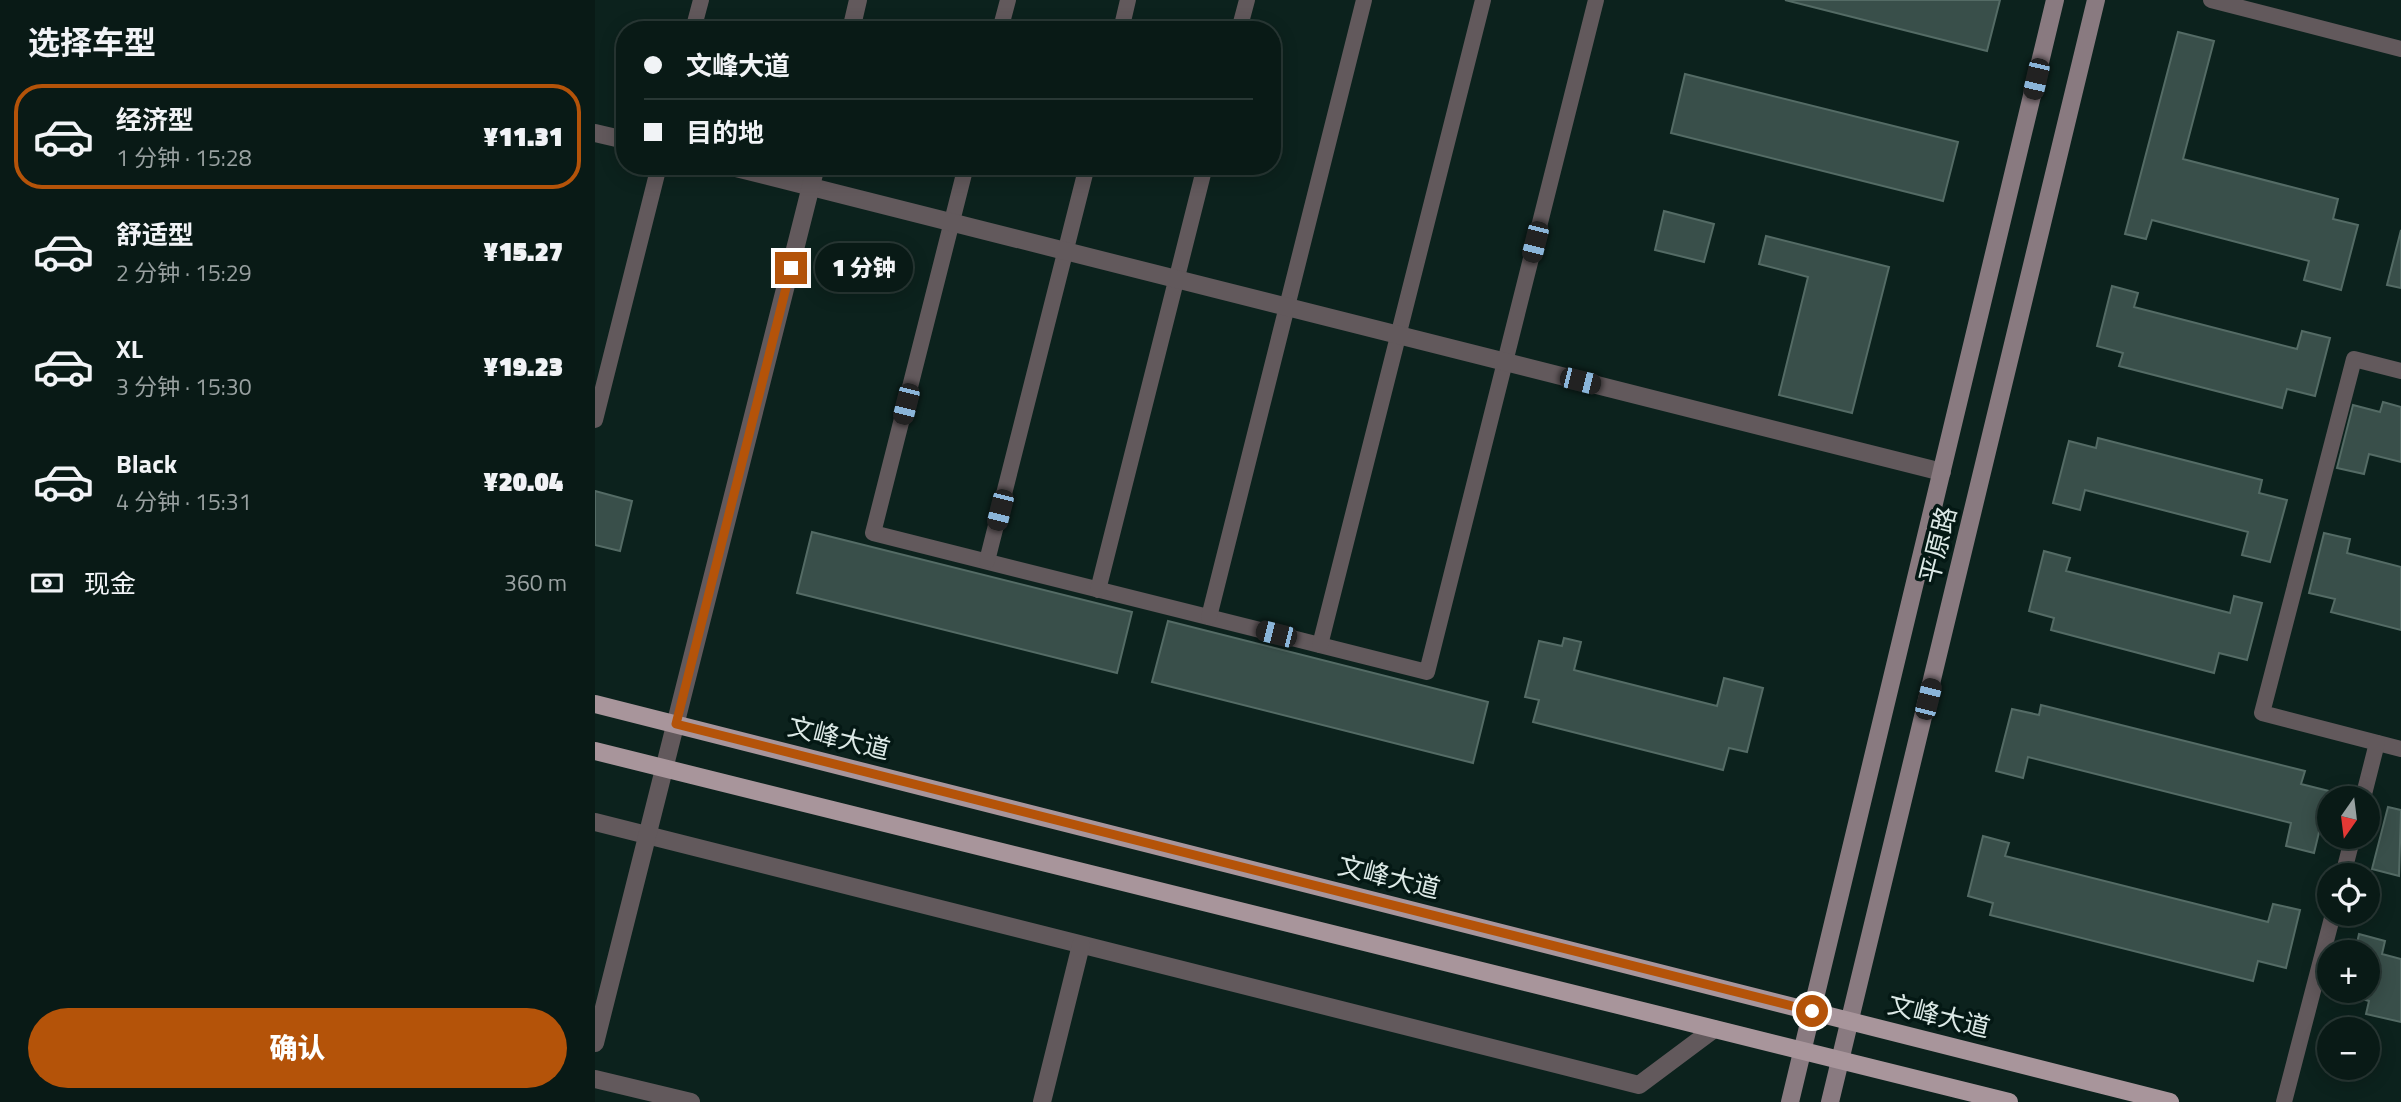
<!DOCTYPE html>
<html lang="zh">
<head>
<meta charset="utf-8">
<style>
	:root { --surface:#091a16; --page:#172723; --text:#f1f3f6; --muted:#99a1a1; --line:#293835; --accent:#b45309 }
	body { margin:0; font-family:"Titillium Web","Noto Sans SC",sans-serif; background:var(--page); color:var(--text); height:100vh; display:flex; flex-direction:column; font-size:26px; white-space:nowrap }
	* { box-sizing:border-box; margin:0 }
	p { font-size:23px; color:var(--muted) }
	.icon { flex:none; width:38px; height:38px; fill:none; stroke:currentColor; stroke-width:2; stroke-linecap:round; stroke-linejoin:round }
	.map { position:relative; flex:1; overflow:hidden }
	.details { display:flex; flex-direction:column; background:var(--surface); width:595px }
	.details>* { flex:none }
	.hud { position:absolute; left:21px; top:21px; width:665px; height:154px; border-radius:28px; box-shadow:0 4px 18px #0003,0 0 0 2px var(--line); display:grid; align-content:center; height:154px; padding:0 28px; background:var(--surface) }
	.needle { width:46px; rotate:194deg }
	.fabs { position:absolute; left:1722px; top:786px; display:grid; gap:14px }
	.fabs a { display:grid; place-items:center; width:63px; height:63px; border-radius:50%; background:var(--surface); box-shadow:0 4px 18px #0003,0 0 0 2px var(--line); font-size:35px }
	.end { position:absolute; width:32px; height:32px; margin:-16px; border:9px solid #b45309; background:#fff; box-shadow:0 0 0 4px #fff }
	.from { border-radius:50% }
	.bubble { position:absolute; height:49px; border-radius:24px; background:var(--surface); box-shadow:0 4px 18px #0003,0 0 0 2px var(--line); font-size:23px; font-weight:800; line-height:49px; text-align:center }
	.car { position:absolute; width:21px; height:42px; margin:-21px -10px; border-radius:9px; box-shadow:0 0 5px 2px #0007; background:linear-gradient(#222 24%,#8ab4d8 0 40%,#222 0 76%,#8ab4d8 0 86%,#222 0) }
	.hud b { display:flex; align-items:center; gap:24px; height:66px; font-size:26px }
	.hud b+b { border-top:2px solid var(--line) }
	.hud i { width:18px; height:18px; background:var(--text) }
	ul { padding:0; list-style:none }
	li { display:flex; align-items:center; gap:21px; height:105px; margin:0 14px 10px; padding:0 14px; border:4px solid transparent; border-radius:28px }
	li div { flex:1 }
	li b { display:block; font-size:26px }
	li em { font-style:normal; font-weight:800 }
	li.current { border-color:var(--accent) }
	li>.icon { width:63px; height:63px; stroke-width:1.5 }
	h2 { padding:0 28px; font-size:32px; line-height:84px }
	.pay { display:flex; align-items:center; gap:18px; height:77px; padding:0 28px; font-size:26px }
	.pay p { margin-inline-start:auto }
	.primary-button { display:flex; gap:14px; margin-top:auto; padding:14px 28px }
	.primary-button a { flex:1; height:80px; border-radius:42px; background:var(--accent); color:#fff; font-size:28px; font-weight:800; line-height:80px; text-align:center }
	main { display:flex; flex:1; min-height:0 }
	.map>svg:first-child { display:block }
	.building { fill:#394f4a; stroke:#546b65; stroke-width:2 }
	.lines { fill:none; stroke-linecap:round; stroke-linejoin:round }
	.lane { stroke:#62595c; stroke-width:16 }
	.street { stroke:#62595c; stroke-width:18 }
	.secondary { stroke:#897a80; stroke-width:18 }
	.primary { stroke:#a8959b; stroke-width:18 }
	.route { stroke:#b45309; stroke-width:9 }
	.labels { text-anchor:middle; stroke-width:7; stroke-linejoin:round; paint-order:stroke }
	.street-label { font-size:26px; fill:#dce9e6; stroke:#041814 }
</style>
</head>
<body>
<main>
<section class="details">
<h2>选择车型</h2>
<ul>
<li class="current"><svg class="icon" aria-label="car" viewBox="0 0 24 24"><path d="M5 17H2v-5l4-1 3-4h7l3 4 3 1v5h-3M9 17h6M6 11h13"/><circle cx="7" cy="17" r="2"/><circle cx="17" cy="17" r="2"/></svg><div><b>经济型</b><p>1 分钟 · 15:28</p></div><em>¥11.31</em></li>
<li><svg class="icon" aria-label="car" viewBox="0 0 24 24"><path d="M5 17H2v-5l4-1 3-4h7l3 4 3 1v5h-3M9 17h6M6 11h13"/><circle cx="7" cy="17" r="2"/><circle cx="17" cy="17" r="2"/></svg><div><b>舒适型</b><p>2 分钟 · 15:29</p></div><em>¥15.27</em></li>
<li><svg class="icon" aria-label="car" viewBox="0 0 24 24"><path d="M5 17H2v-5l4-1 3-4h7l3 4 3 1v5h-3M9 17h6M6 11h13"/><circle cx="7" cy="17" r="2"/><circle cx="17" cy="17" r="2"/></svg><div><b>XL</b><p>3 分钟 · 15:30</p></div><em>¥19.23</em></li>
<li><svg class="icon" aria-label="car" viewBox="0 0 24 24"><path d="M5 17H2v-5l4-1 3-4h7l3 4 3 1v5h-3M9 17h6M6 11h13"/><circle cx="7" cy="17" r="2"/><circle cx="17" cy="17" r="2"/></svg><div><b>Black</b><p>4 分钟 · 15:31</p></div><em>¥20.04</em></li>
</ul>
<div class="pay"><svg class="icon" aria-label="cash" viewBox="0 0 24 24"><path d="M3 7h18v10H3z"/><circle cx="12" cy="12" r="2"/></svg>现金<p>360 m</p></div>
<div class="primary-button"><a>确认</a></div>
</section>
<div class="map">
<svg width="1806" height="1102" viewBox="0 0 1806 1102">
	<rect width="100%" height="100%" fill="#0c221d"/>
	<g class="building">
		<polygon points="1190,0 1405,0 1392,51"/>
		<polygon points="1583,32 1619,41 1588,159 1743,199 1738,219 1763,225 1746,290 1709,280 1714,261 1557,220 1551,239 1530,234"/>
		<polygon points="1090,74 1363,142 1348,201 1076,133"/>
		<polygon points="1069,211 1119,224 1109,262 1060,250"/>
		<polygon points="1806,230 1806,288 1792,285"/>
		<polygon points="1171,236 1294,267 1257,413 1184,395 1213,277 1164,264"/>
		<polygon points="1517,286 1543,293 1539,307 1702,349 1707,331 1735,338 1720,396 1692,389 1687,408 1524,366 1528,353 1502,346"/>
		<polygon points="1788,402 1806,407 1806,462 1774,454 1769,474 1742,468 1758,405 1785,412"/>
		<polygon points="1503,438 1667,480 1664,493 1692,500 1675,562 1647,555 1653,532 1490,490 1485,510 1458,503 1474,441 1501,448"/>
		<polygon points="0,491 37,501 25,551 0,545"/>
		<polygon points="217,532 537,612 522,673 202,593"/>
		<polygon points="1729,533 1755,539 1752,553 1806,567 1806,630 1736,612 1740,599 1714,593"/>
		<polygon points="1449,551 1475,558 1471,571 1635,613 1639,596 1667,603 1652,660 1624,653 1619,673 1456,630 1459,618 1434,611"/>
		<polygon points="573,621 893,702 878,763 557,682"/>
		<polygon points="969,638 986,642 979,670 1122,706 1129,678 1168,688 1152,752 1134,748 1128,770 938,722 944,700 930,697 944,641 967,646"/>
		<polygon points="1446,705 1710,771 1706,784 1734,791 1719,853 1691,846 1696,823 1433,757 1428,778 1401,771 1417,709 1444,715"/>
		<polygon points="1793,807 1806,810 1804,876 1777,869"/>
		<polygon points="1388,836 1414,843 1410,856 1673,922 1678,904 1705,910 1691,968 1663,961 1658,981 1395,915 1398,903 1373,896"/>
		<polygon points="1764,934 1790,941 1787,954 1806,959 1806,1022 1771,1014 1774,1001 1749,994 1750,990 1773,990 1773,952 1760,952"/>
	</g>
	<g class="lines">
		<g class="lane">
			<polyline points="1616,0 1806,49"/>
			<polyline points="98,30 106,0"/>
			<polyline points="405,30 413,0"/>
			<polyline points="526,30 533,0"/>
			<polyline points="644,30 652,0"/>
			<polyline points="371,166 278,533 832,672 1001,0"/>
			<polyline points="1806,371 1759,359 1667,713 1806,749"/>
			<polyline points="0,420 64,166"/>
			<polyline points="392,561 492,166"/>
			<polyline points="503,590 610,166"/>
			<polyline points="614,617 769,0"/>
			<polyline points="725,645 888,0"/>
			<polyline points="1768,798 1782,743"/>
			<polyline points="1748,875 1758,836"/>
			<polyline points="1689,1102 1738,914"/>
		</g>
		<g class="street">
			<polyline points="256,30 263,0"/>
			<polyline points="0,133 30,140"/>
			<polyline points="133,166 1347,472"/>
			<polyline points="0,822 1044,1085 1119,1029"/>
			<polyline points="0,1043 221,166"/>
			<polyline points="0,1079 96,1102"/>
			<polyline points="447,1102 486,945"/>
		</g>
		<g class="secondary">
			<polyline points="1195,1102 1460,0"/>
			<polyline points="1235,1102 1501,0"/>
		</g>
		<g class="primary">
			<polyline points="0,704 1575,1102"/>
			<polyline points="0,751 1414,1102"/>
		</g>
	</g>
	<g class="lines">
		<polyline class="route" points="196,268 81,724 1217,1011"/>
	</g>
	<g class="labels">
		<g class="street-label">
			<text transform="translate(1343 545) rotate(-76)" y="9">平原路</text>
			<text transform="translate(244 738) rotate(14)" y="9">文峰大道</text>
			<text transform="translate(794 877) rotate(14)" y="9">文峰大道</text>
			<text transform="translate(1344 1016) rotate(14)" y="9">文峰大道</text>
		</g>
	</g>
</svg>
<div class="fabs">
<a><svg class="needle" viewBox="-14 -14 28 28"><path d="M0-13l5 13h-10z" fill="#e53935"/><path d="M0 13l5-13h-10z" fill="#99a1a1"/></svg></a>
<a><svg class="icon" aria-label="locate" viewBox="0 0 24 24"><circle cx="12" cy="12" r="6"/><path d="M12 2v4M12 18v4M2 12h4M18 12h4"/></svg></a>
<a>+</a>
<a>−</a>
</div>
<i class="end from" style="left:1217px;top:1011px"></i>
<i class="end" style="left:196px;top:268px"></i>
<div class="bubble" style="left:220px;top:243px;width:98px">1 分钟</div>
<i class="car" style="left:1441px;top:79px;rotate:193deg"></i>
<i class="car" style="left:940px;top:242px;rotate:194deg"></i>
<i class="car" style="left:985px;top:381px;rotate:104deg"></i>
<i class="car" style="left:311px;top:404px;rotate:194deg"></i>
<i class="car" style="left:405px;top:510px;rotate:194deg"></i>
<i class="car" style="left:681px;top:634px;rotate:284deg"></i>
<i class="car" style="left:1333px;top:699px;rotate:14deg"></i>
<div class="hud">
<b><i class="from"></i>文峰大道</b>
<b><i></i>目的地</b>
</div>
</div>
</main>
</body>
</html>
